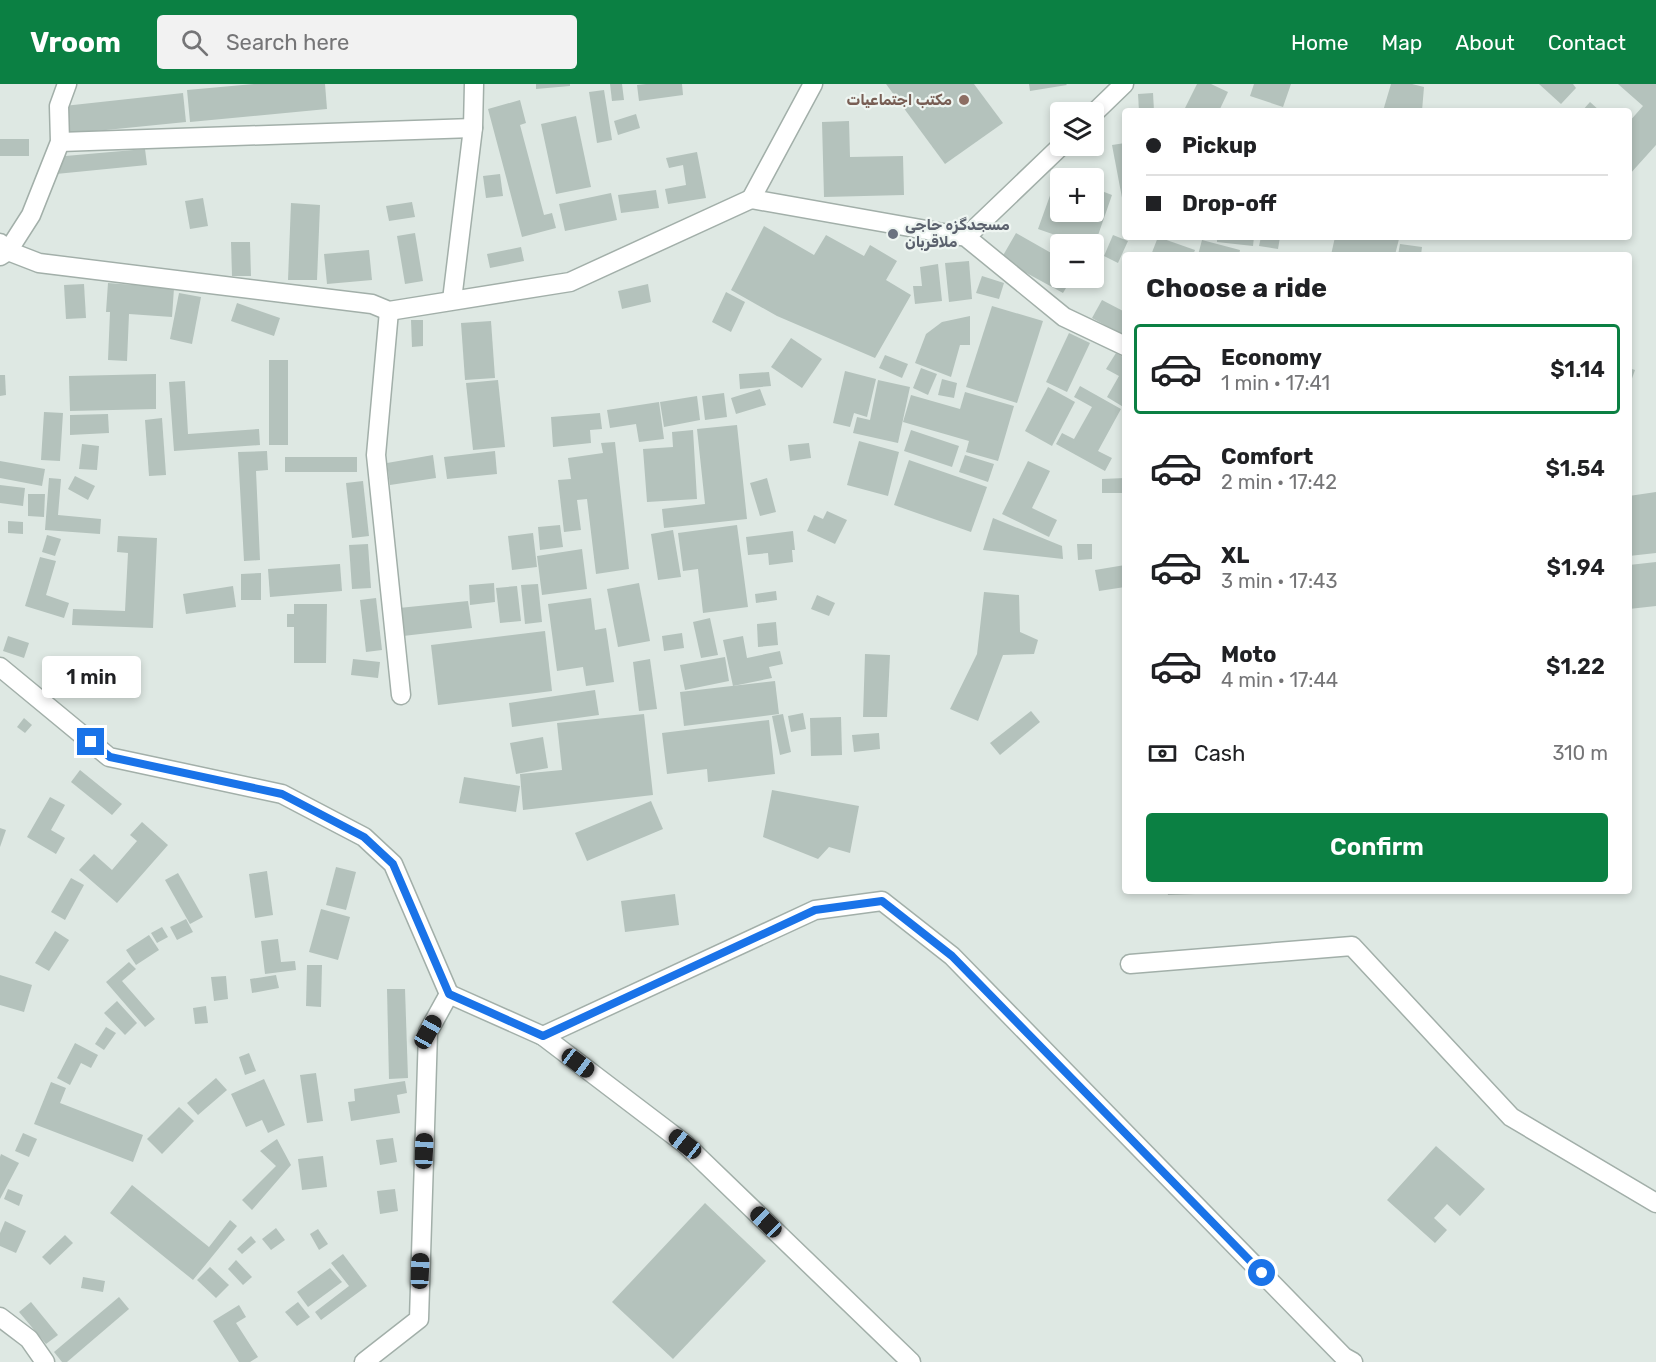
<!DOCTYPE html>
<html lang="en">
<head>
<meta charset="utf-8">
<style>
	:root { --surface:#fff; --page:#f2f2f2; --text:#202124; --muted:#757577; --line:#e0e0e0; --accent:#0b8043 }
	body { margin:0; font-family:Rubik,Cairo,sans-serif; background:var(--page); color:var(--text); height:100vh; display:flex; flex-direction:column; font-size:22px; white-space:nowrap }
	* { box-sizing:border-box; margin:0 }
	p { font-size:20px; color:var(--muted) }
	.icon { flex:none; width:33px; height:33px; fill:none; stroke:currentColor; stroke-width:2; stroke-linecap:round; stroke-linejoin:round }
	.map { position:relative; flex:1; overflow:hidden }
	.panel { position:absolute; left:1122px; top:168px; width:510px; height:642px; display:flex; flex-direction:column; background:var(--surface); border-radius:6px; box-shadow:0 3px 9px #0003 }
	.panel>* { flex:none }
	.hud { position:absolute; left:1122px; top:24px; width:510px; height:132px; border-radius:6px; box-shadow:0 3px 9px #0003; display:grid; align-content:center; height:132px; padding:0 24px; background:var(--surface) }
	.buttons { position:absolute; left:1050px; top:18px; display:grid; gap:12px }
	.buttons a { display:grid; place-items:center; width:54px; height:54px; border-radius:6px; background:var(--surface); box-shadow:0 3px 9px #0003; font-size:30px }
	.end { position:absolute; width:27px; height:27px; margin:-14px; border:8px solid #1a73e8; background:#fff; box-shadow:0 0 0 3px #fff }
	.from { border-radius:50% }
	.bubble { position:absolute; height:42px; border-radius:6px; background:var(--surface); box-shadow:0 3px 9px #0003; font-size:20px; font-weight:600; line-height:42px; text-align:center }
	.car { position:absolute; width:18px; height:36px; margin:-18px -9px; border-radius:8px; box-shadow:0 0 4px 2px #0007; background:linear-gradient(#222 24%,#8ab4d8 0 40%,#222 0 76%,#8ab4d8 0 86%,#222 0) }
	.hud b { display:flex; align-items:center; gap:21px; height:57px; font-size:22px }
	.hud b+b { border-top:2px solid var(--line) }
	.hud i { width:15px; height:15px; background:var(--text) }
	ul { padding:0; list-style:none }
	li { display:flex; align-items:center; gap:18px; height:90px; margin:0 12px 9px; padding:0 12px; border:3px solid transparent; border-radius:6px }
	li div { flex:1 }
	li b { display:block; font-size:22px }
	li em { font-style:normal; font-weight:600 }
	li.selected { border-color:var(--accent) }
	li>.icon { width:54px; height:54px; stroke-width:1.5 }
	h2 { padding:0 24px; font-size:27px; line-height:72px }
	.pay { display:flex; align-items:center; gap:15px; height:66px; padding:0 24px; font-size:22px }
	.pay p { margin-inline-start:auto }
	.primary-button { display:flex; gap:12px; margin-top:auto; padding:12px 24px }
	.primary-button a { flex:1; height:69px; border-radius:6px; background:var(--accent); color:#fff; font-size:24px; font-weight:600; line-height:69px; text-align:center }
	header { display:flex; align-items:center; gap:36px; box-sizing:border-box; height:84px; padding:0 30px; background:var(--accent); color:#fff }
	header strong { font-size:28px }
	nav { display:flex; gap:33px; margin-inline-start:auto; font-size:21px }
	.search { width:420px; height:54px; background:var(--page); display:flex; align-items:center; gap:15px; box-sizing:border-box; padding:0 21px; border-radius:6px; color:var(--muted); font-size:22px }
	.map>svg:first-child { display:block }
	.building { fill:#b4c2bc }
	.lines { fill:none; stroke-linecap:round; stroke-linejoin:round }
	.minor-casing { stroke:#a2afa9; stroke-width:21 }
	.minor { stroke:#fff; stroke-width:18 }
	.route { stroke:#1a73e8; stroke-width:8 }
	.education-dot { fill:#8d6e63; stroke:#eef5f1; stroke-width:2 }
	.worship-dot { fill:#6b7280; stroke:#eef5f1; stroke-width:2 }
	.labels { text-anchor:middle; stroke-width:4.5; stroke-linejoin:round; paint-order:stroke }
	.education-label { font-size:15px; font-weight:bold; fill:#785e54; stroke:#eef5f1; text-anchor:end }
	.worship-label { font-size:15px; font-weight:bold; fill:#5b616d; stroke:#eef5f1; text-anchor:start }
</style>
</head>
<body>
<header>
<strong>Vroom</strong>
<div class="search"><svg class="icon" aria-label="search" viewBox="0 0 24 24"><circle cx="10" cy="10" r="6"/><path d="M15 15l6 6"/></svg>Search here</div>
<nav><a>Home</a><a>Map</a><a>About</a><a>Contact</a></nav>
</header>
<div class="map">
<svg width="1656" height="1278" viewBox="0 0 1656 1278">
	<rect width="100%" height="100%" fill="#dee8e3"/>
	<g class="building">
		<polygon points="254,0 325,0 327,25 190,38 187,6"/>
		<polygon points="536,0 570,0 570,2 536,5"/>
		<polygon points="610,0 622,0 624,16 612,17"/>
		<polygon points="646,0 682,0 683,11 639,17 637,1"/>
		<polygon points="886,0 974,0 1003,39 945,80"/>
		<polygon points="1029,0 1066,0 1067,1 1030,7"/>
		<polygon points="1197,0 1211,0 1228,8 1219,27 1192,27 1185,24"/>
		<polygon points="1254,0 1291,0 1283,23 1250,12"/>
		<polygon points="1391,0 1412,0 1424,3 1422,27 1383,27"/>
		<polygon points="1539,0 1573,0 1576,4 1561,20"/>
		<polygon points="1618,0 1656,0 1656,61 1629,91 1629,38 1643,22"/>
		<polygon points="604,6 612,56 597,59 589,8"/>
		<polygon points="183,9 186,38 66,50 64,22"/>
		<polygon points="1153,9 1154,27 1139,27 1138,10"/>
		<polygon points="520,16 526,39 520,41 544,131 552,129 556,144 522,153 488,25"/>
		<polygon points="1590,18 1600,27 1582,27"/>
		<polygon points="636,30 640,44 618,51 614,37"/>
		<polygon points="576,32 591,103 556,110 541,40"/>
		<polygon points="849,37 850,73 903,72 904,111 824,113 822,38"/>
		<rect x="0" y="55" width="29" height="17"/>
		<polygon points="1125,59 1125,118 1123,119 1112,61"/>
		<polygon points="145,65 147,81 56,90 54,73"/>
		<polygon points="697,68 706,114 668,120 665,105 686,101 683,81 669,84 666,74"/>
		<polygon points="500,90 503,112 486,114 483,92"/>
		<polygon points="1057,92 1060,93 1060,128 1094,128 1094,104 1112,111 1095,160 1081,160 1038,145"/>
		<polygon points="656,106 659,124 621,129 618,111"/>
		<polygon points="611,109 617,136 565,147 559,120"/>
		<polygon points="203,114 208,142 190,145 185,117"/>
		<polygon points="412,118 415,133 389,137 386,122"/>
		<polygon points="291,119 320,121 317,196 288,196"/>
		<polygon points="764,142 814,171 826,151 864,172 870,161 897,177 886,196 911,211 875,274 777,232 731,206"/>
		<polygon points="415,149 423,197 405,200 397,152"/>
		<polygon points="1016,149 1060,174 1060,194 1072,194 1063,209 1001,175"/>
		<polygon points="1113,151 1128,157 1118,179 1104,172"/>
		<polygon points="1158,153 1195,166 1193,171 1151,171"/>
		<polygon points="1217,153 1254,153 1253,162 1217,158"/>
		<polygon points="1261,153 1280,153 1278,165 1259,162"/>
		<polygon points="1335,153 1403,153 1402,156 1399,155 1395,171 1331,171"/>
		<polygon points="1202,156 1240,166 1239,171 1198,171"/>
		<polygon points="231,158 250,158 251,192 232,192"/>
		<polygon points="1400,160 1422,163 1421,171 1398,171"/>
		<polygon points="521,163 524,177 490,184 487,170"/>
		<polygon points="369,166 372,196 327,200 324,170"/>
		<polygon points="969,177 972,215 949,218 945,179"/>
		<polygon points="938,180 942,217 915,220 913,202 922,202 920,183"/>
		<polygon points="982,192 1004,199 999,215 976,209"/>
		<polygon points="108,199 174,204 172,233 129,230 127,277 108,276 110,228 106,228"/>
		<polygon points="84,200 86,234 66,235 64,201"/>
		<polygon points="648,200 651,218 622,225 618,207"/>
		<polygon points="726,208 745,218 731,248 712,238"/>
		<polygon points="179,209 201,213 192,260 170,255"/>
		<polygon points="1102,216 1125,228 1125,252 1092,234"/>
		<polygon points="237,219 280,234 274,252 231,237"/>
		<polygon points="992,222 1043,237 1017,319 966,303"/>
		<polygon points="970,232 970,261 960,261 951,293 915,279 926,250 942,238"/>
		<polygon points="411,236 423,236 423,262 412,263"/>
		<polygon points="491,237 495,294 465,296 461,239"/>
		<polygon points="1069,249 1090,259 1067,308 1046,298"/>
		<polygon points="791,254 822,275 802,304 771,283"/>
		<polygon points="1116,269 1125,274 1125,324 1107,313 1119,292 1106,285"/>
		<polygon points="885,271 908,280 902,294 879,284"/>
		<rect x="269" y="276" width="19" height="85"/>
		<polygon points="921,284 937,290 928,311 913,304"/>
		<polygon points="1629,284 1635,286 1629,303"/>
		<polygon points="845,287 876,295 867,333 854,329 850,343 833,339"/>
		<polygon points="769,288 771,302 740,305 739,290"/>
		<polygon points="156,290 156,325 70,327 69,292"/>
		<polygon points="0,291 5,291 6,311 0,312"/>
		<polygon points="942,295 957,299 954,314 938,311"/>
		<polygon points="498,296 505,363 473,366 466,299"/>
		<polygon points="878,296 910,303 898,359 853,349 857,333 870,336"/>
		<polygon points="185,297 188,350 259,345 260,361 174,367 169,298"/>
		<polygon points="1080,302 1121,325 1098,367 1112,374 1105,387 1056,360 1062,349 1074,355 1092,323 1074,313"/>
		<polygon points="1048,303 1075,318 1052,362 1025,347"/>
		<polygon points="760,305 766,321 736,330 731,314"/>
		<polygon points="965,308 1014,322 998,377 966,368 969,357 903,338 911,311 960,325"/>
		<polygon points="724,309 727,333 705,336 702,312"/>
		<polygon points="697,312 700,336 664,343 660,318"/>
		<polygon points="659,318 664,355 639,358 636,340 610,344 607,326"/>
		<polygon points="44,328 63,329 60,377 41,376"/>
		<polygon points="600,329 602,345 590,346 591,359 553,363 551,333"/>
		<polygon points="108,330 109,349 70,351 70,331"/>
		<polygon points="162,334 166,391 149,392 145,336"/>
		<polygon points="737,341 747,435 664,444 662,425 705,420 697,345"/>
		<polygon points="693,346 697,415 647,418 643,365 673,363 672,348"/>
		<polygon points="911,346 959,362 952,383 904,367"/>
		<polygon points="859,357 899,368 888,412 847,401"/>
		<polygon points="615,358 629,485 596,490 587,415 577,416 581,446 564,448 558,396 571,395 568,374 603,369 601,359"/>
		<polygon points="809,359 811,374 790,377 788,361"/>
		<polygon points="82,360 99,362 97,386 79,385"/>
		<polygon points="267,367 268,386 256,387 260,476 244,477 238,368"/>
		<polygon points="495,367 497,390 447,395 444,373"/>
		<polygon points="433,371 436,394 390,401 387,379"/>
		<polygon points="965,371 994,380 988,398 959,388"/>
		<rect x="285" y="373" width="72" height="15"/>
		<polygon points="909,376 987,403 971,448 894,421"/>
		<polygon points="0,377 45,385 42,402 0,394"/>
		<polygon points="1028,377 1050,387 1032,424 1057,436 1049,453 1002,430"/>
		<polygon points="75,392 95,402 88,416 68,405"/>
		<polygon points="49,394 61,395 58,431 101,435 100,450 45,446"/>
		<polygon points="767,394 776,428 760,432 750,399"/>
		<polygon points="1125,394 1125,409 1102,409 1102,395"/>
		<polygon points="363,397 369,452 352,454 346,399"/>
		<polygon points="0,401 25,404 23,422 0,419"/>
		<polygon points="1656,408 1656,469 1629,472 1629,412"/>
		<polygon points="28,410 45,410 44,433 28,432"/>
		<polygon points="827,427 847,436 835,460 807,447 814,431 823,435"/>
		<polygon points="993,434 1062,462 1063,475 983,466"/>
		<polygon points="8,437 23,438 23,450 8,449"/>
		<polygon points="560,441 563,463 540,466 538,443"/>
		<polygon points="737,441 748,523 703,529 698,485 683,487 678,449"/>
		<polygon points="673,446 681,493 658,496 651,450"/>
		<polygon points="793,447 795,466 792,466 793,478 769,481 768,469 748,471 746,453"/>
		<polygon points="533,449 537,483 512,486 508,452"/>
		<polygon points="47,451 61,455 55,472 42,468"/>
		<polygon points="118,452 157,454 153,544 72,541 73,525 125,527 128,469 117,468"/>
		<polygon points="368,460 371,504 352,505 349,461"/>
		<polygon points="1077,460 1092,460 1092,475 1078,476"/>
		<polygon points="582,465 587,505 542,511 537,472"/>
		<polygon points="40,473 56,477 46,511 69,519 64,534 25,522"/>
		<polygon points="1656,478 1656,522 1629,525 1629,481"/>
		<polygon points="340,480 342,507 270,513 268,485"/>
		<polygon points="1125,481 1125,503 1099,507 1095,486"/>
		<polygon points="261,489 261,516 241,516 241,490"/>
		<polygon points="494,499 495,518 470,521 469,501"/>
		<polygon points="639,499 650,557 618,563 607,505"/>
		<polygon points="538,500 542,538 525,540 521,501"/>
		<polygon points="233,502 236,523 186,530 183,510"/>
		<polygon points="517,502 521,537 500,539 496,504"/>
		<polygon points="776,507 777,516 756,519 755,510"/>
		<polygon points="984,508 1019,511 1020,548 1038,556 1034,570 1003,571 978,637 950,625 977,570"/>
		<polygon points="817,511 835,519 829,532 811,525"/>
		<polygon points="376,514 382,566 366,568 360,516"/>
		<polygon points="591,514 595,546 606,544 614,598 586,602 583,583 557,587 548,520"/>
		<polygon points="468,517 472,544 403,552 399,524"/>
		<polygon points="294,520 327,520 326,579 294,579 294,543 287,543 287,530 294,530"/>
		<polygon points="710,534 718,571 701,574 693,538"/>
		<polygon points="776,538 778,561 758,563 757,540"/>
		<polygon points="545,547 552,607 438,621 431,561"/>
		<polygon points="682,549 684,564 664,567 662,552"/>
		<polygon points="8,552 29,559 24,574 3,567"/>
		<polygon points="743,552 747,574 780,567 783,580 769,583 772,594 733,602 723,556"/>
		<polygon points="865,570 890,571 887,633 863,633"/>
		<polygon points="725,573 729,597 685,606 680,581"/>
		<polygon points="353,575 380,578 378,594 351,591"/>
		<polygon points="650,575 657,625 639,627 633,578"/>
		<polygon points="775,597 779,630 684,642 680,608"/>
		<polygon points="595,606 599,631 512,643 509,619"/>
		<polygon points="1031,627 1040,638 1000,671 990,659"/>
		<polygon points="803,629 806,645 791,648 788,632"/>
		<polygon points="644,630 653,711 523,726 520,690 562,686 557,639"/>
		<polygon points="783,630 791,668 780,671 772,632"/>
		<polygon points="841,633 842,671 811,672 810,634"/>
		<polygon points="24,634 32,641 25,649 17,643"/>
		<polygon points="769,636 775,690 708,698 707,685 667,690 662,649"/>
		<polygon points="879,649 880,665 854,668 852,651"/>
		<polygon points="543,653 548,684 516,690 510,659"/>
		<polygon points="80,686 122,720 112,731 71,698"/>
		<polygon points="464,693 520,702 516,728 459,719"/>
		<polygon points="772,706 859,722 850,769 829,763 818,775 763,753"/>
		<polygon points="50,713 65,721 51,746 65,754 56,770 27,753"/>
		<polygon points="651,717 663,745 587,777 575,749"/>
		<polygon points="142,738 168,761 117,819 79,786 94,770 112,786 137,757 130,751"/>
		<polygon points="0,744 6,746 0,763"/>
		<polygon points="336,783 356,788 346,826 326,821"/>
		<polygon points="267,787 273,831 255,834 249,790"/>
		<polygon points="178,789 203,833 190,840 165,796"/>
		<polygon points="71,794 84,801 65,836 51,828"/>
		<polygon points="1167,807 1195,807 1195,810 1168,811"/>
		<polygon points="675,810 679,841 625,848 621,817"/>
		<polygon points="321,825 350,833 338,876 309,868"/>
		<polygon points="186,835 193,848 177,856 170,843"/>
		<polygon points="162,843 168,853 157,859 151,849"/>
		<polygon points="55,847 69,856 49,887 35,879"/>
		<polygon points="149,851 159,866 136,881 126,866"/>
		<polygon points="278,855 281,878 295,877 296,886 265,890 261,857"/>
		<polygon points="129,878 136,885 122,897 155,935 145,943 106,898"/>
		<polygon points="307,881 322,881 321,923 306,922"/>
		<polygon points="0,891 32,901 24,928 0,921"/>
		<polygon points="276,891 279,904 252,909 250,895"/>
		<polygon points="226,892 228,915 214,917 211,893"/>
		<polygon points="387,905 405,905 408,994 389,995"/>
		<polygon points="117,917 137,939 125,951 104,929"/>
		<polygon points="206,922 208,939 195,940 193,924"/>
		<polygon points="106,943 116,949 104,966 95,960"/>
		<polygon points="75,959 98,971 91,984 81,979 70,1001 57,994"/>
		<polygon points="249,969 256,987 245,991 239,973"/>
		<polygon points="316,989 323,1037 307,1039 300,991"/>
		<polygon points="216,994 227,1006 198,1031 187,1019"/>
		<polygon points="264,995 285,1041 268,1049 262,1036 246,1043 231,1010"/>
		<polygon points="405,997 407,1009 397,1011 400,1029 351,1037 348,1018 355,1017 354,1005"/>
		<polygon points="51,998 66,1004 60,1019 143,1051 133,1078 34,1040"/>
		<polygon points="179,1023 194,1037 162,1070 147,1055"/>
		<polygon points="23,1049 37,1055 29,1073 15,1067"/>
		<polygon points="393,1054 397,1078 380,1081 376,1056"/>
		<polygon points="277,1055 291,1081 252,1126 242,1116 276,1082 260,1067"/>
		<polygon points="1436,1062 1485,1105 1460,1132 1447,1120 1434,1134 1447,1146 1435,1159 1387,1116"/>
		<polygon points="1,1070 19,1079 0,1115 0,1073"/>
		<polygon points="323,1072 327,1103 302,1106 298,1075"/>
		<polygon points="132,1101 209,1163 230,1136 237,1142 193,1196 110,1129"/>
		<polygon points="8,1105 23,1111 19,1122 4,1115"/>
		<polygon points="395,1105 398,1127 380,1130 377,1107"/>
		<polygon points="705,1119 766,1177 673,1275 612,1218"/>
		<polygon points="5,1137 26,1147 16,1169 0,1162 0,1149"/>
		<polygon points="276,1144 285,1156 271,1166 262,1155"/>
		<polygon points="318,1145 328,1160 319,1166 310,1150"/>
		<polygon points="65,1151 73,1159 50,1181 42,1173"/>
		<polygon points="251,1152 256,1158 242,1170 237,1165"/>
		<polygon points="343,1170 367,1202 321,1236 315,1228 349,1202 331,1179"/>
		<polygon points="236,1176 252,1193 243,1201 228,1185"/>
		<polygon points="210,1183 229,1201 216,1214 197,1196"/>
		<polygon points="330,1184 342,1198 308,1223 297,1208"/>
		<polygon points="83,1193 105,1197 103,1208 81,1204"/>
		<polygon points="119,1213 129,1225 67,1278 62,1278 54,1268"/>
		<polygon points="31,1218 58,1251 46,1260 19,1228"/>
		<polygon points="298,1218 310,1233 297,1242 285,1228"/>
		<polygon points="239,1221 246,1233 236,1239 258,1273 250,1278 239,1278 213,1237"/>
	</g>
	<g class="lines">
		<g class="minor-casing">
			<g id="minor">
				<polyline points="1094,29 1124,0"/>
				<polyline points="60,58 473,44"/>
				<polyline points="751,115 813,0"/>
				<polyline points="966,153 1061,62"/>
				<polyline points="0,159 8,167 39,179 372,220 389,227 570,198 751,115 966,153 1064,233 1125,262"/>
				<polyline points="0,172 8,167 31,131 60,58 59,22 67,0"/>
				<polyline points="452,216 473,44 474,0"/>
				<polyline points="389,227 376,371 401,611"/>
				<polyline points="0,583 109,673 282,710 364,753 393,780 449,910"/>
				<polyline points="1130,880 1352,862 1511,1033 1656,1119"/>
				<polyline points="543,952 815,826 882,817 952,872 1344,1273 1353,1278"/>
				<polyline points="0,1233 29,1255 45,1278"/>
				<polyline points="364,1278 419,1235 428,948 449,910 543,952 685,1060 911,1278"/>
			</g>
		</g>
		<use href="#minor" class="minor"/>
	</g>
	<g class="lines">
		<polyline class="route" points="91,658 110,673 282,710 364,753 393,780 449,910 543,952 815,826 882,817 952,872 1262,1189"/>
	</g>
	<circle class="education-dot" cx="964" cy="16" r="6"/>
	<circle class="worship-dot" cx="893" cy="150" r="6"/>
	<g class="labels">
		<g class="education-label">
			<text x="952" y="21">مکتب اجتماعیات</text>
		</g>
		<g class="worship-label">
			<text x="905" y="146">مسجدگزه حاجی<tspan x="905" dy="17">ملاقربان</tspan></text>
		</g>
	</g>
</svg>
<div class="buttons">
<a><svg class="icon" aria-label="layers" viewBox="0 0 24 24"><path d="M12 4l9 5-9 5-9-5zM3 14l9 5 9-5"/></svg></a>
<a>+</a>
<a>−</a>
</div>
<i class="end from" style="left:1262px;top:1189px"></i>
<i class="end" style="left:91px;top:658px"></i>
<div class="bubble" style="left:42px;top:572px;width:99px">1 min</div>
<i class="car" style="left:428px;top:948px;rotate:29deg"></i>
<i class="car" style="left:578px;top:979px;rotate:127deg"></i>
<i class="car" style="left:685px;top:1060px;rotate:308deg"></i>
<i class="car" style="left:424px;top:1067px;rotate:2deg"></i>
<i class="car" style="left:766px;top:1138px;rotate:314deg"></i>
<i class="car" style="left:420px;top:1187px;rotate:2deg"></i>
<div class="hud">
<b><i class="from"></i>Pickup</b>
<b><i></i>Drop-off</b>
</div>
<section class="panel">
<h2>Choose a ride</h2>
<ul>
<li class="selected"><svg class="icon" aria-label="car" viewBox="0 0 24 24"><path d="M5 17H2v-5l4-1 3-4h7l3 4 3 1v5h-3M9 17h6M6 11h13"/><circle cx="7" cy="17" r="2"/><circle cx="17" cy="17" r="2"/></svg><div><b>Economy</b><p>1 min · 17:41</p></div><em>$1.14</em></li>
<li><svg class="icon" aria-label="car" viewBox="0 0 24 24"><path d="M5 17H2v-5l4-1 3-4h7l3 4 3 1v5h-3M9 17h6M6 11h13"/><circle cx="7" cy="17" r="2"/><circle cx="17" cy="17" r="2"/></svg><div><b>Comfort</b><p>2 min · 17:42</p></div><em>$1.54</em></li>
<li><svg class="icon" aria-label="car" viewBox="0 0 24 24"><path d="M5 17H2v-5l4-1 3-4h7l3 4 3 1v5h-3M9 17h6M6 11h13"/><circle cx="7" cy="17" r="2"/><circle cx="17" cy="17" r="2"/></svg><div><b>XL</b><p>3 min · 17:43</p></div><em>$1.94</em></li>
<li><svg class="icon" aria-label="car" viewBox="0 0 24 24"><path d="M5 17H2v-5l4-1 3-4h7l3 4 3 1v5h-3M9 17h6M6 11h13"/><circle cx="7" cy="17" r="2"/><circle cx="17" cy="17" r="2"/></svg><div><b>Moto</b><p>4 min · 17:44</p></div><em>$1.22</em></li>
</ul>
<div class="pay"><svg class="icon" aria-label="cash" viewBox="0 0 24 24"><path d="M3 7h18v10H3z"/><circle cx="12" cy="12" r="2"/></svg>Cash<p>310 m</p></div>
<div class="primary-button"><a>Confirm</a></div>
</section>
</div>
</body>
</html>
